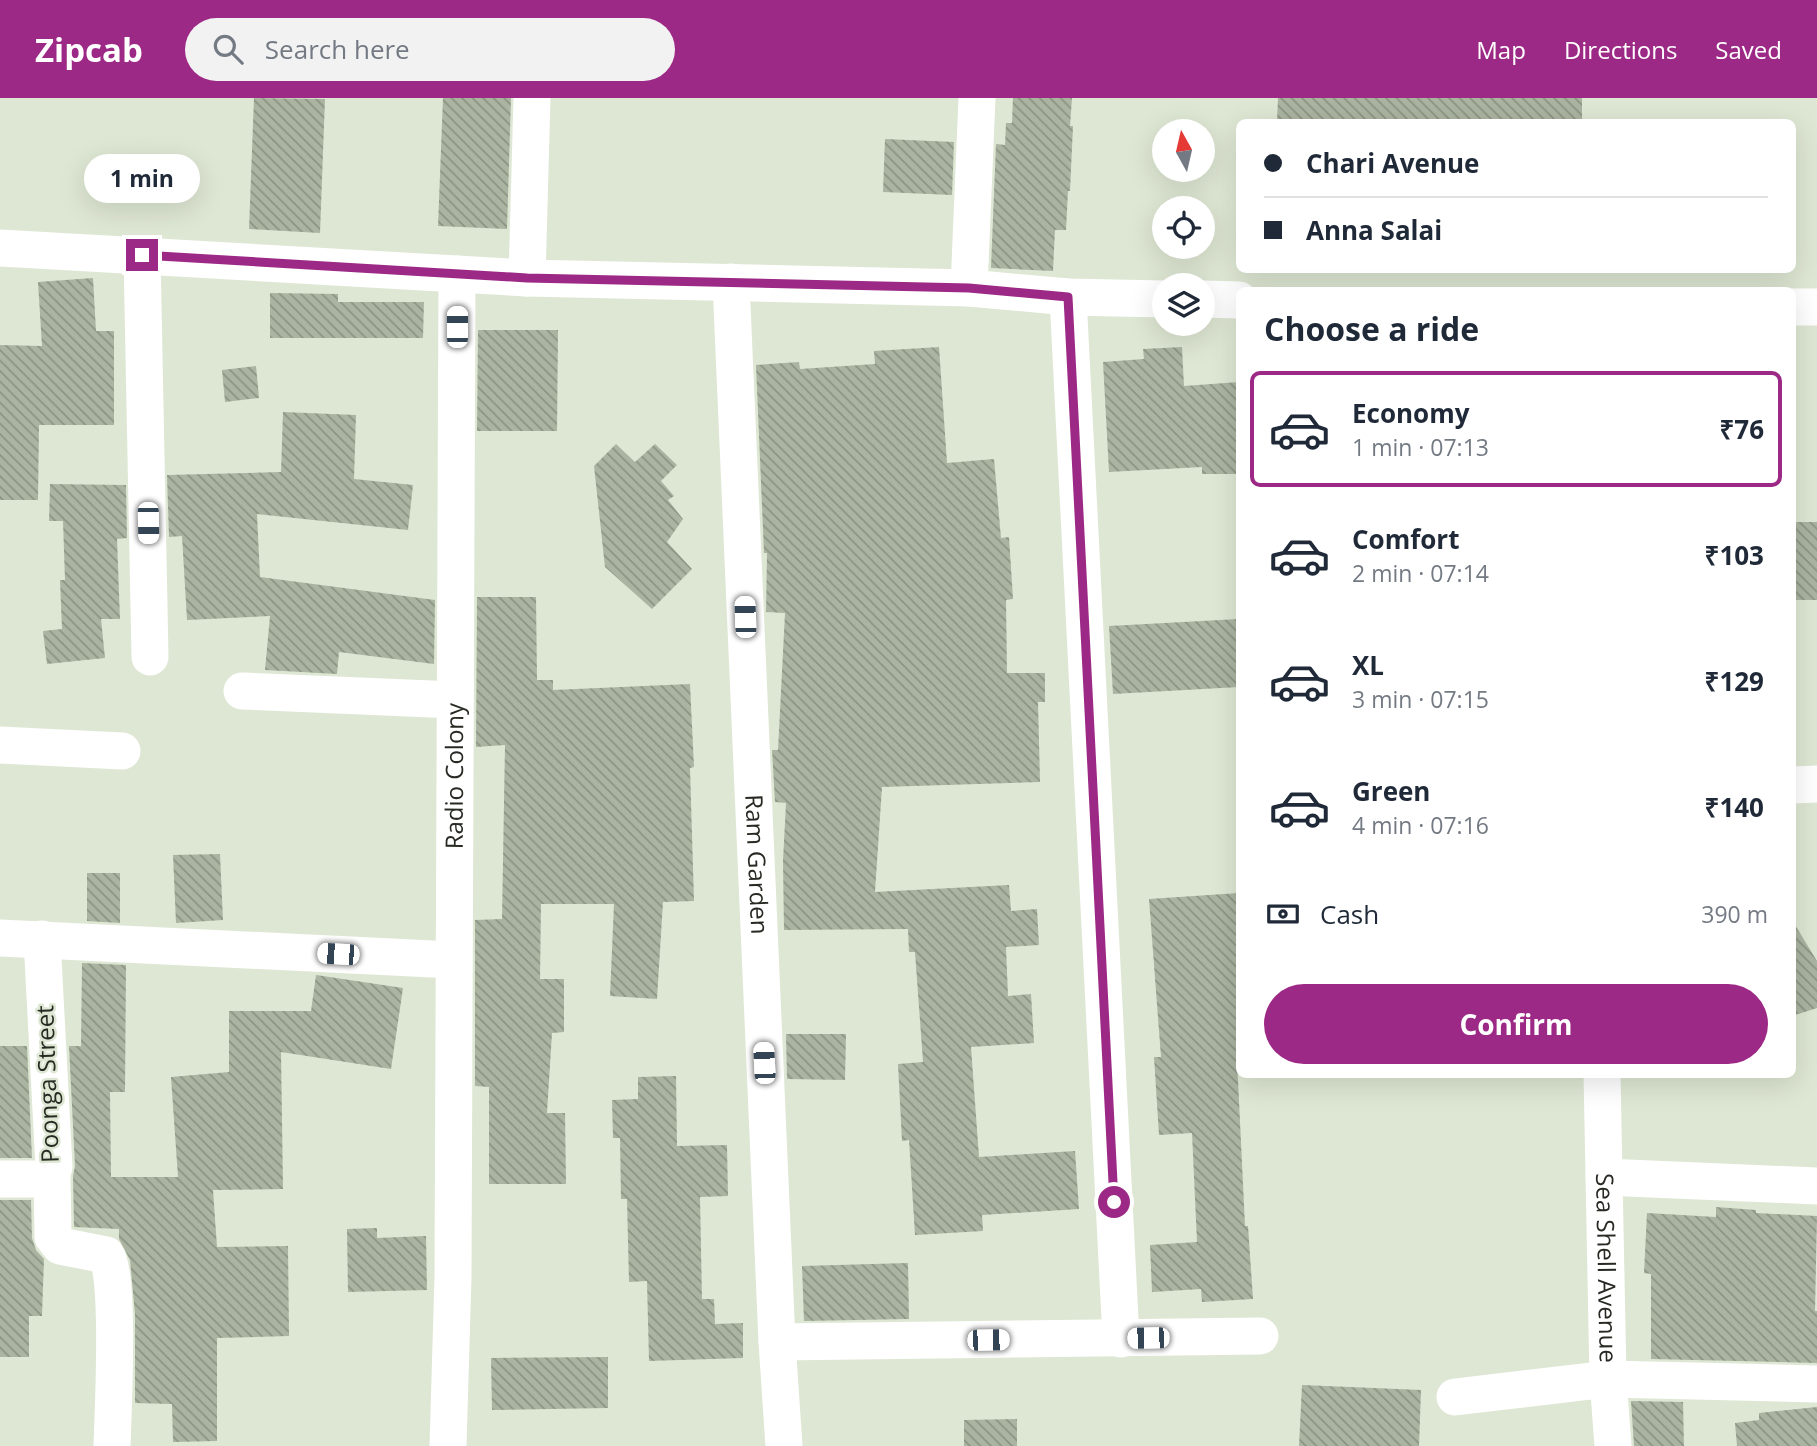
<!DOCTYPE html>
<html lang="en">
<head>
<meta charset="utf-8">
<style>
	:root { --surface:#fff; --page:#f2f2f3; --text:#1f2937; --muted:#747a83; --line:#e0e1e3; --accent:#9c2985 }
	body { margin:0; font-family:"Open Sans",sans-serif; background:var(--page); color:var(--text); height:100vh; display:flex; flex-direction:column; font-size:26px; white-space:nowrap }
	* { box-sizing:border-box; margin:0 }
	p { font-size:23px; color:var(--muted) }
	.icon { flex:none; width:38px; height:38px; fill:none; stroke:currentColor; stroke-width:2; stroke-linecap:round; stroke-linejoin:round }
	.map { position:relative; flex:1; overflow:hidden }
	.drawer { position:absolute; left:1236px; top:189px; width:560px; height:791px; display:flex; flex-direction:column; background:var(--surface); border-radius:10px; box-shadow:0 7px 28px #0002 }
	.drawer>* { flex:none }
	.guide { position:absolute; left:1236px; top:21px; width:560px; height:154px; border-radius:10px; box-shadow:0 7px 28px #0002; display:grid; align-content:center; height:154px; padding:0 28px; background:var(--surface) }
	.needle { width:46px; rotate:352deg }
	.buttons { position:absolute; left:1152px; top:21px; display:grid; gap:14px }
	.buttons a { display:grid; place-items:center; width:63px; height:63px; border-radius:50%; background:var(--surface); box-shadow:0 7px 28px #0002; font-size:35px }
	.end { position:absolute; width:32px; height:32px; margin:-16px; border:9px solid #9c2985; background:#fff; box-shadow:0 0 0 4px #fff }
	.from { border-radius:50% }
	.bubble { position:absolute; height:49px; border-radius:24px; background:var(--surface); box-shadow:0 7px 28px #0002; font-size:23px; font-weight:700; line-height:49px; text-align:center }
	.car { position:absolute; width:21px; height:42px; margin:-21px -10px; border-radius:9px; box-shadow:0 0 5px 2px #0007; background:linear-gradient(#fff 24%,#345 0 40%,#fff 0 76%,#345 0 86%,#fff 0) }
	.guide b { display:flex; align-items:center; gap:24px; height:66px; font-size:26px }
	.guide b+b { border-top:2px solid var(--line) }
	.guide i { width:18px; height:18px; background:var(--text) }
	ul { padding:0; list-style:none }
	li { display:flex; align-items:center; gap:21px; height:116px; margin:0 14px 10px; padding:0 14px; border:4px solid transparent; border-radius:10px }
	li div { flex:1 }
	li b { display:block; font-size:26px }
	li em { font-style:normal; font-weight:700 }
	li.current { border-color:var(--accent) }
	li>.icon { width:63px; height:63px; stroke-width:1.5 }
	h2 { padding:0 28px; font-size:32px; line-height:84px }
	.pay { display:flex; align-items:center; gap:18px; height:77px; padding:0 28px; font-size:26px }
	.pay p { margin-inline-start:auto }
	.button { display:flex; gap:14px; margin-top:auto; padding:14px 28px }
	.button a { flex:1; height:80px; border-radius:42px; background:var(--accent); color:#fff; font-size:28px; font-weight:700; line-height:80px; text-align:center }
	header { display:flex; align-items:center; gap:42px; box-sizing:border-box; height:98px; padding:0 35px; background:var(--accent); color:#fff }
	header strong { font-size:33px }
	nav { display:flex; gap:38px; margin-inline-start:auto; font-size:24px }
	.search { width:490px; height:63px; background:var(--page); display:flex; align-items:center; gap:18px; box-sizing:border-box; padding:0 24px; border-radius:38px; color:var(--muted); font-size:26px }
	.map>svg:first-child { display:block }
	.building { fill:url(#building-back-hatch) }
	.lines { fill:none; stroke-linecap:round; stroke-linejoin:round }
	.minor { stroke:#fff; stroke-width:37 }
	.route { stroke:#9c2985; stroke-width:9 }
	.labels { text-anchor:middle; stroke-width:5; stroke-linejoin:round; paint-order:stroke }
	.street-label { font-size:24px; fill:#272a23; stroke:#dee7d3 }
</style>
</head>
<body>
<header>
<strong>Zipcab</strong>
<div class="search"><svg class="icon" aria-label="search" viewBox="0 0 24 24"><circle cx="10" cy="10" r="6"/><path d="M15 15l6 6"/></svg>Search here</div>
<nav><a>Map</a><a>Directions</a><a>Saved</a></nav>
</header>
<div class="map">
<svg width="1817" height="1348" viewBox="0 0 1817 1348">
	<defs>
		<pattern id="building-back-hatch" width="6" height="6" patternUnits="userSpaceOnUse" patternTransform="scale(1.75)"><rect width="6" height="6" fill="#abb4a1"/><path d="M-1 5l2 2M0 0l6 6M5-1l2 2" fill="none" stroke="#8b9383"/></pattern>
	</defs>
	<rect width="100%" height="100%" fill="#dee7d3"/>
	<g class="building">
		<polygon points="254,0 325,1 320,135 249,131"/>
		<polygon points="443,0 511,0 507,131 438,128"/>
		<polygon points="1013,0 1072,0 1070,28 1073,28 1070,93 1068,93 1066,132 1055,132 1053,173 991,170 996,46 1005,47 1006,25 1012,25"/>
		<polygon points="1278,0 1582,0 1582,24 1277,24"/>
		<polygon points="885,41 954,44 952,97 883,94"/>
		<polygon points="93,180 96,233 114,233 114,327 39,327 38,402 0,402 0,247 42,248 38,184"/>
		<polygon points="270,195 338,196 338,204 424,204 423,240 270,240"/>
		<polygon points="478,232 558,232 557,333 477,333"/>
		<polygon points="939,249 947,365 994,361 1001,440 1009,439 1013,501 1006,502 1007,575 1045,575 1045,604 1038,604 1040,684 882,689 875,794 1009,787 1011,813 1037,811 1039,847 1006,849 1008,898 1031,896 1034,945 971,949 979,1059 1075,1053 1079,1111 982,1117 983,1133 915,1137 909,1042 902,1043 898,966 923,964 915,854 909,854 908,831 784,832 783,763 786,705 775,704 772,652 778,652 785,515 766,514 767,455 764,455 756,267 799,264 800,271 875,266 874,253"/>
		<polygon points="1182,249 1184,288 1239,284 1239,376 1202,376 1202,369 1109,374 1103,264 1144,261 1143,251"/>
		<polygon points="256,268 259,300 225,304 222,272"/>
		<polygon points="283,314 356,317 354,381 413,387 408,432 257,416 260,479 435,502 434,566 339,554 337,576 265,572 270,518 187,522 182,438 169,439 167,377 281,374"/>
		<polygon points="616,346 635,364 655,346 677,367 661,383 674,398 668,402 683,421 667,444 692,471 652,511 605,469 594,368"/>
		<polygon points="50,386 126,387 127,440 117,441 120,521 101,521 105,560 47,566 43,533 62,531 60,482 65,482 63,423 49,423"/>
		<rect x="1792" y="424" width="25" height="78"/>
		<polygon points="477,499 536,499 537,582 553,582 553,592 690,586 694,669 690,670 694,803 663,804 657,901 610,898 614,806 541,806 540,881 564,881 564,934 552,935 547,1015 565,1015 566,1086 489,1086 489,989 475,988 475,822 502,821 505,647 476,649"/>
		<polygon points="1239,521 1239,589 1113,596 1109,528"/>
		<polygon points="220,756 223,822 176,825 173,757"/>
		<polygon points="87,775 120,775 120,825 87,823"/>
		<polygon points="1239,795 1239,940 1236,940 1245,1128 1248,1128 1253,1201 1202,1204 1201,1191 1152,1194 1150,1147 1197,1144 1192,1035 1159,1037 1154,959 1161,959 1149,801"/>
		<polygon points="1792,822 1817,863 1817,910 1792,918"/>
		<polygon points="82,865 126,867 125,994 110,994 111,1079 178,1079 171,979 229,974 229,913 311,913 316,877 403,890 391,971 281,954 283,1091 213,1092 217,1149 288,1148 289,1238 217,1240 217,1343 173,1344 172,1306 135,1305 135,1216 130,1162 119,1141 119,1131 74,1129 73,1078 75,1068 69,948 81,948"/>
		<polygon points="786,936 846,936 845,982 787,981"/>
		<polygon points="0,948 27,948 32,1060 0,1060"/>
		<polygon points="676,978 677,1048 727,1047 728,1098 700,1099 702,1201 714,1201 715,1226 743,1225 743,1260 649,1263 647,1183 629,1184 627,1101 621,1101 620,1040 613,1040 612,1002 638,1001 638,979"/>
		<polygon points="0,1102 31,1102 32,1140 36,1152 44,1161 42,1218 29,1218 29,1259 0,1259"/>
		<polygon points="1716,1109 1756,1112 1756,1115 1817,1118 1815,1213 1817,1213 1817,1265 1651,1261 1651,1176 1644,1175 1647,1115 1716,1119"/>
		<polygon points="377,1130 377,1140 426,1138 427,1192 348,1194 347,1131"/>
		<polygon points="908,1165 909,1221 804,1223 802,1168"/>
		<polygon points="608,1259 608,1310 492,1312 491,1260"/>
		<polygon points="1302,1287 1421,1292 1419,1348 1299,1348"/>
		<polygon points="1631,1303 1683,1304 1684,1348 1634,1348"/>
		<polygon points="1817,1309 1817,1348 1737,1348 1735,1325 1759,1322 1759,1315"/>
		<polygon points="1017,1321 1017,1348 964,1348 964,1322"/>
	</g>
	<g class="lines">
		<g class="minor">
			<polyline points="0,150 527,180 969,190 1068,199 1164,201"/>
			<polyline points="142,157 150,559"/>
			<polyline points="527,180 532,0"/>
			<path id="s1" d="M731,184L777,1244L784,1348"/>
			<polyline points="969,190 977,0"/>
			<polyline points="1068,199 1121,1241"/>
			<polyline points="1202,201 1239,202"/>
			<polyline points="1792,209 1817,209"/>
			<polyline points="242,593 455,602"/>
			<polyline points="0,647 122,653"/>
			<polyline points="1792,687 1817,686"/>
			<polyline points="0,840 453,862"/>
			<path id="s2" d="M1602,976L1608,1281L1817,1286"/>
			<path d="M52,1077L53,1139L60,1148L106,1157C120,1175 113,1317 112,1348"/>
			<polyline points="1604,1079 1817,1088"/>
			<polyline points="0,1081 49,1081 54,1069 42,841"/>
			<polyline points="777,1244 1260,1238"/>
			<polyline points="1455,1299 1608,1281 1613,1348"/>
			<path id="s3" d="M448,1348L453,1179L457,176"/>
		</g>
	</g>
	<g class="lines">
		<polyline class="route" points="142,157 527,180 969,190 1068,199 1114,1104"/>
	</g>
	<g class="labels">
		<g class="street-label">
			<text dy="8" stroke="none"><textPath href="#s3" startOffset="670">Radio Colony</textPath></text>
			<text dy="8" stroke="none"><textPath href="#s1" startOffset="583">Ram Garden</textPath></text>
			<text transform="translate(48 986) rotate(-92)" y="8">Poonga Street</text>
			<text dy="8" stroke="none"><textPath href="#s2" startOffset="194">Sea Shell Avenue</textPath></text>
		</g>
	</g>
</svg>
<div class="buttons">
<a><svg class="needle" viewBox="-14 -14 28 28"><path d="M0-13l5 13h-10z" fill="#e53935"/><path d="M0 13l5-13h-10z" fill="#747a83"/></svg></a>
<a><svg class="icon" aria-label="locate" viewBox="0 0 24 24"><circle cx="12" cy="12" r="6"/><path d="M12 2v4M12 18v4M2 12h4M18 12h4"/></svg></a>
<a><svg class="icon" aria-label="layers" viewBox="0 0 24 24"><path d="M12 4l9 5-9 5-9-5zM3 14l9 5 9-5"/></svg></a>
</div>
<i class="end from" style="left:1114px;top:1104px"></i>
<i class="end" style="left:142px;top:157px"></i>
<div class="bubble" style="left:84px;top:56px;width:116px">1 min</div>
<i class="car" style="left:457px;top:229px;rotate:0deg"></i>
<i class="car" style="left:148px;top:425px;rotate:179deg"></i>
<i class="car" style="left:745px;top:519px;rotate:358deg"></i>
<i class="car" style="left:338px;top:856px;rotate:273deg"></i>
<i class="car" style="left:764px;top:965px;rotate:357deg"></i>
<i class="car" style="left:1148px;top:1240px;rotate:269deg"></i>
<i class="car" style="left:988px;top:1242px;rotate:89deg"></i>
<div class="guide">
<b><i class="from"></i>Chari Avenue</b>
<b><i></i>Anna Salai</b>
</div>
<section class="drawer">
<h2>Choose a ride</h2>
<ul>
<li class="current"><svg class="icon" aria-label="car" viewBox="0 0 24 24"><path d="M5 17H2v-5l4-1 3-4h7l3 4 3 1v5h-3M9 17h6M6 11h13"/><circle cx="7" cy="17" r="2"/><circle cx="17" cy="17" r="2"/></svg><div><b>Economy</b><p>1 min · 07:13</p></div><em>₹76</em></li>
<li><svg class="icon" aria-label="car" viewBox="0 0 24 24"><path d="M5 17H2v-5l4-1 3-4h7l3 4 3 1v5h-3M9 17h6M6 11h13"/><circle cx="7" cy="17" r="2"/><circle cx="17" cy="17" r="2"/></svg><div><b>Comfort</b><p>2 min · 07:14</p></div><em>₹103</em></li>
<li><svg class="icon" aria-label="car" viewBox="0 0 24 24"><path d="M5 17H2v-5l4-1 3-4h7l3 4 3 1v5h-3M9 17h6M6 11h13"/><circle cx="7" cy="17" r="2"/><circle cx="17" cy="17" r="2"/></svg><div><b>XL</b><p>3 min · 07:15</p></div><em>₹129</em></li>
<li><svg class="icon" aria-label="car" viewBox="0 0 24 24"><path d="M5 17H2v-5l4-1 3-4h7l3 4 3 1v5h-3M9 17h6M6 11h13"/><circle cx="7" cy="17" r="2"/><circle cx="17" cy="17" r="2"/></svg><div><b>Green</b><p>4 min · 07:16</p></div><em>₹140</em></li>
</ul>
<div class="pay"><svg class="icon" aria-label="cash" viewBox="0 0 24 24"><path d="M3 7h18v10H3z"/><circle cx="12" cy="12" r="2"/></svg>Cash<p>390 m</p></div>
<div class="button"><a>Confirm</a></div>
</section>
</div>
</body>
</html>
